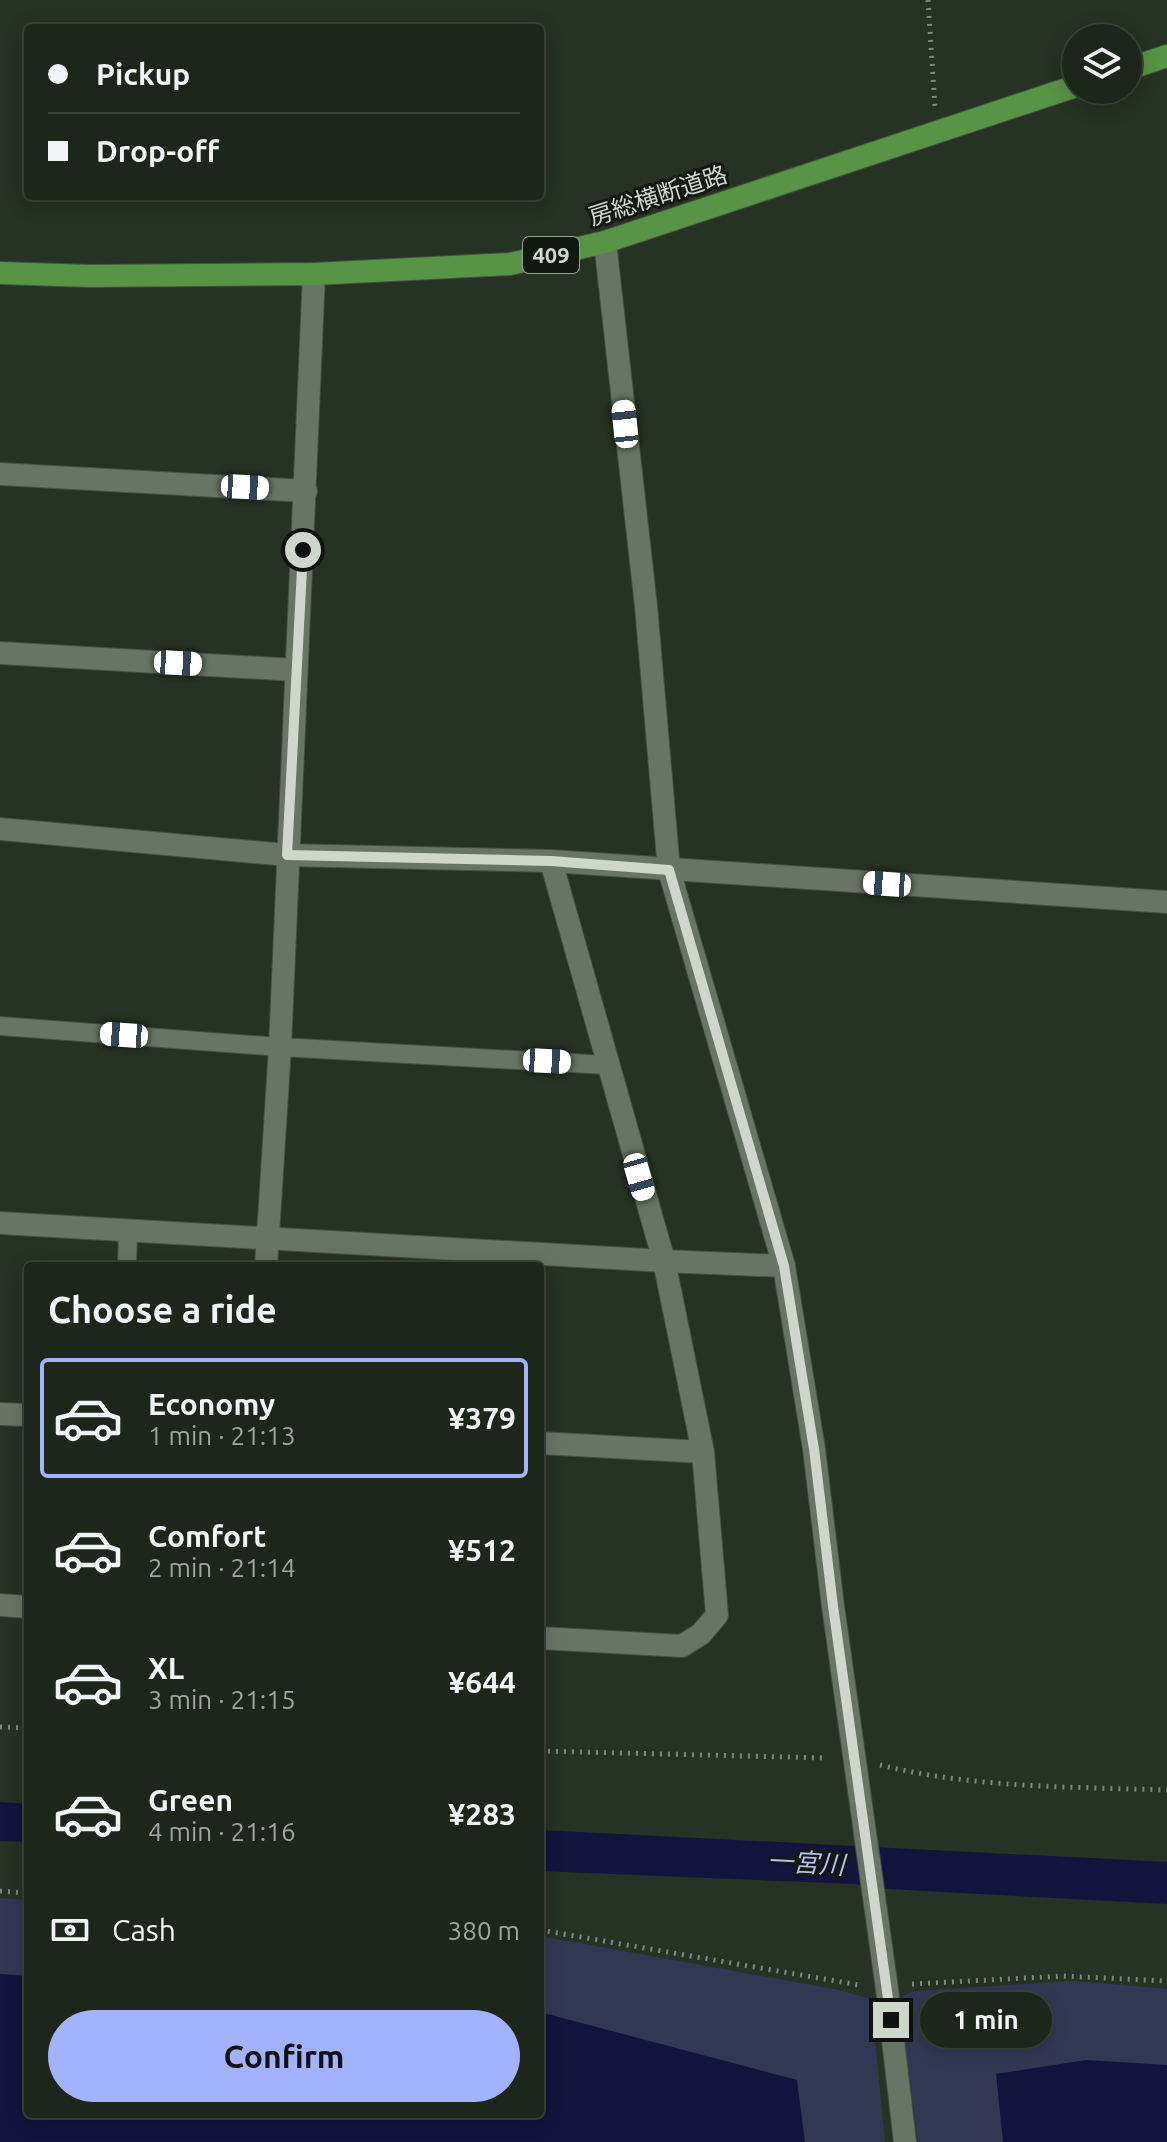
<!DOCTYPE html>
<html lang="en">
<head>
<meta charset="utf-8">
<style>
	:root { --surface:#1c261a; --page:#252e23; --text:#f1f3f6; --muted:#a0a5a2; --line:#3a4339; --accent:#a3b2fc }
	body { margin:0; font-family:Ubuntu,"Noto Sans JP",sans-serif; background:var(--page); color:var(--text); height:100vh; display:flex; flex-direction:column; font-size:30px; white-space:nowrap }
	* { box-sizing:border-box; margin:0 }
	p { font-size:26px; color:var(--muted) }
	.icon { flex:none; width:44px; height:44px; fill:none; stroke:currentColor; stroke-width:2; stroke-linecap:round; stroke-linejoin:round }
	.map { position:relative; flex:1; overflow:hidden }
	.drawer { position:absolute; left:24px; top:1262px; width:520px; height:856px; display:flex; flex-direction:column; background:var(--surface); border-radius:8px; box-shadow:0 4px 20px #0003,0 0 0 2px var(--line) }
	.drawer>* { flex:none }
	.guide { position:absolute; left:24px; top:24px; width:520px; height:176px; border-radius:8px; box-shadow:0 4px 20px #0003,0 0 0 2px var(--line); display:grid; align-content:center; height:176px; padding:0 24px; background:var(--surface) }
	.fabs { position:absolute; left:1062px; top:24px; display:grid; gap:16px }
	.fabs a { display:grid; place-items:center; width:80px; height:80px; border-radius:50%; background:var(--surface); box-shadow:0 4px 20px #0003,0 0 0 2px var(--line); font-size:40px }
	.end { position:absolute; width:36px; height:36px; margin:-18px; border:10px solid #cfd7cd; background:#111; box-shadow:0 0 0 4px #111 }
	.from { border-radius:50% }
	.bubble { position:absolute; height:56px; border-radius:28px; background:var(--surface); box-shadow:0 4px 20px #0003,0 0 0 2px var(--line); font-size:26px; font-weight:700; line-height:56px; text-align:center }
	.car { position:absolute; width:24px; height:48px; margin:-24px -12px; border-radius:10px; box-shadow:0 0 6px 2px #0007; background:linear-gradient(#fff 24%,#345 0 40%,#fff 0 76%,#345 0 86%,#fff 0) }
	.guide b { display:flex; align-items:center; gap:28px; height:76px; font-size:30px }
	.guide b+b { border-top:2px solid var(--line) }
	.guide i { width:20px; height:20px; background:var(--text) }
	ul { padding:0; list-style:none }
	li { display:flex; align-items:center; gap:24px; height:120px; margin:0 16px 12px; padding:0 8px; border:4px solid transparent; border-radius:8px }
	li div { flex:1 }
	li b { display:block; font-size:30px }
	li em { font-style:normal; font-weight:700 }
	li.active { border-color:var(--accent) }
	li>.icon { width:72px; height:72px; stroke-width:1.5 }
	h2 { padding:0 24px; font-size:36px; line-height:96px }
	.pay { display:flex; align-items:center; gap:20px; height:88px; padding:0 24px; font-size:30px }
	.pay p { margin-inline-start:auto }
	.cta { display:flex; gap:16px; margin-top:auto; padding:16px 24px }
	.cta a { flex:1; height:92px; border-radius:48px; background:var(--accent); color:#111; font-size:32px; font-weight:700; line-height:92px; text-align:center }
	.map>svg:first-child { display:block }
	.green { fill:#323853 }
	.water { fill:#12143d }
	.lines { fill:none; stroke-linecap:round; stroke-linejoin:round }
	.service-casing { stroke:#454f42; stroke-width:20 }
	.minor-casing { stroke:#454f42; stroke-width:24 }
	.trunk-casing { stroke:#454f42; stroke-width:24 }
	.path { stroke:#7f897d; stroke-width:5; stroke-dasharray:2 6; stroke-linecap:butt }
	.service { stroke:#687564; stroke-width:18 }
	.minor { stroke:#687564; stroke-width:22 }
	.trunk { stroke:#579446; stroke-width:22 }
	.route { stroke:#cfd7cd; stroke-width:10 }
	.labels { text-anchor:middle; stroke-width:6; stroke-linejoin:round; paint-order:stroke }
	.shield { fill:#131811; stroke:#979e95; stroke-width:2 }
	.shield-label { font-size:22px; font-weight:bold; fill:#cfd7cd }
	.street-label { font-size:24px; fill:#cfd7cd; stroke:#131811 }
	.water-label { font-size:26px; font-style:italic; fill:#b1befa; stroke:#131811 }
</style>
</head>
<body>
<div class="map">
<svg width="1167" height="2142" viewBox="0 0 1167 2142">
	<rect width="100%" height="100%" fill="#263223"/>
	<g class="green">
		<polygon points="0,1898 28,1900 28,2114 540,2114 540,1936 839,1990 871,1999 885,2142 0,2142"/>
		<polygon points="1074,1981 1167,1989 1167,2142 918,2142 899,1998 913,1991"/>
	</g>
	<g class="water">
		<polygon points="0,1802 28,1804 28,1842 0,1841"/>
		<polygon points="540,1830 1167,1862 1167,1904 888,1889 856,1884 540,1871"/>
		<polygon points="0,1974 28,1976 28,2114 540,2114 540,2012 797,2080 805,2142 0,2142"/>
		<polygon points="1086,2060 1167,2065 1167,2142 1003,2142 996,2074"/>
	</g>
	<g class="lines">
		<g class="service-casing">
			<g id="service">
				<polyline points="0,1026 280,1047 607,1065"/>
				<polyline points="127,1266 128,1230"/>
			</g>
		</g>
		<g class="minor-casing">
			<g id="minor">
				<polyline points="605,242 646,606 669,870 784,1266 814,1449 833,1606 887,1989 905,2142"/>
				<polyline points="0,474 306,491"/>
				<polyline points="0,653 296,670"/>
				<polyline points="0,829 287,855 551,861 1167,902"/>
				<polyline points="0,1223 664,1261 784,1266"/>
				<polyline points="266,1266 280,1047 314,274"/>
				<polyline points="0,1414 28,1415"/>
				<polyline points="540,1443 703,1452"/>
				<polyline points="0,1605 28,1607"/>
				<polyline points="540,1638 682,1646 701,1634 717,1615 703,1452 664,1261 551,861"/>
			</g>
		</g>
		<g class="trunk-casing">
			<g id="trunk">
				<polyline points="1128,69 1167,56"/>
				<polyline points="0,273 90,276 314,274 510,264 605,242 1076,86"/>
			</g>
		</g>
		<g class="path">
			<polyline points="928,0 935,107"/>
			<polyline points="0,1727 28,1728"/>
			<polyline points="540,1751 827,1758"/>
			<path d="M880,1765C974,1788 1071,1787 1167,1790"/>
			<polyline points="0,1891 28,1893"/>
			<polyline points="540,1930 859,1985"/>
			<polyline points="912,1984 1063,1976 1167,1981"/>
		</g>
		<use href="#service" class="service"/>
		<use href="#minor" class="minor"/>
		<use href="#trunk" class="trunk"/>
	</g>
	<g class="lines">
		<polyline class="route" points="303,550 287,855 551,861 669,870 784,1266 814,1449 833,1606 891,2020"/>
	</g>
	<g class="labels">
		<rect class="shield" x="523" y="237" width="56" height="36" rx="6"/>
		<g class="shield-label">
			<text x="551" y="263">409</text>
		</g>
		<g class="street-label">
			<text transform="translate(658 196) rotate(-18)" y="8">房総横断道路</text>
		</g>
		<g class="water-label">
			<text transform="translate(806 1863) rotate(3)" y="9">一宮川</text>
		</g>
	</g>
</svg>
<div class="fabs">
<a><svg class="icon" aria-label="layers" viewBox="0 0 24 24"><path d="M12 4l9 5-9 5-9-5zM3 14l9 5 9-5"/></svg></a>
</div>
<i class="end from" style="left:303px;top:550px"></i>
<i class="end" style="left:891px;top:2020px"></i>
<div class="bubble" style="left:920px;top:1992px;width:132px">1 min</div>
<i class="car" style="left:625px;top:424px;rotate:354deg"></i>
<i class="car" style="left:245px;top:487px;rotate:93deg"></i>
<i class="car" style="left:178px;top:663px;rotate:93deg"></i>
<i class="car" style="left:887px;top:884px;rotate:274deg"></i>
<i class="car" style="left:124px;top:1035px;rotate:274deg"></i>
<i class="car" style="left:547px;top:1061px;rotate:93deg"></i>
<i class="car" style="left:639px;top:1177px;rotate:164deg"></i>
<div class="guide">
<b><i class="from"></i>Pickup</b>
<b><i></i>Drop-off</b>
</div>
<section class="drawer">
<h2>Choose a ride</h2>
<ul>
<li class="active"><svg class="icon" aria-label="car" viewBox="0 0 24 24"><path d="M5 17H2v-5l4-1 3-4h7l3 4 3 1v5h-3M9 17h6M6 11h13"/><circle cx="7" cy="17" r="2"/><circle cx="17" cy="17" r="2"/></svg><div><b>Economy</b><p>1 min · 21:13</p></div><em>¥379</em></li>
<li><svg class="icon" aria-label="car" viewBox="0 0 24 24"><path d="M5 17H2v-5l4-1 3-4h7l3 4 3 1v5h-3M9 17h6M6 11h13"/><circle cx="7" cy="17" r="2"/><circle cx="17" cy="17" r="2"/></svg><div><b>Comfort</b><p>2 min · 21:14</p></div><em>¥512</em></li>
<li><svg class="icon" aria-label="car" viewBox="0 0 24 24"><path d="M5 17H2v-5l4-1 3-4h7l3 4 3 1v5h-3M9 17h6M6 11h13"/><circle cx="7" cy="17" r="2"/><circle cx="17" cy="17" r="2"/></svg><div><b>XL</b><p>3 min · 21:15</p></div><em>¥644</em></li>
<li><svg class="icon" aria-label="car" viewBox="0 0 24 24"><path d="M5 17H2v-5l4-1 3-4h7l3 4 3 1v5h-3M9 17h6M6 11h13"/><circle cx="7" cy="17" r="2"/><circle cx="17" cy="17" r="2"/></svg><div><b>Green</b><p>4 min · 21:16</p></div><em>¥283</em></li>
</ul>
<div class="pay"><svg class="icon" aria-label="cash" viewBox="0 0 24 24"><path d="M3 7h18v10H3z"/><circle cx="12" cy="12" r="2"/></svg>Cash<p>380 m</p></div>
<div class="cta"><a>Confirm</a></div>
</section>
</div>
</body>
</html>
